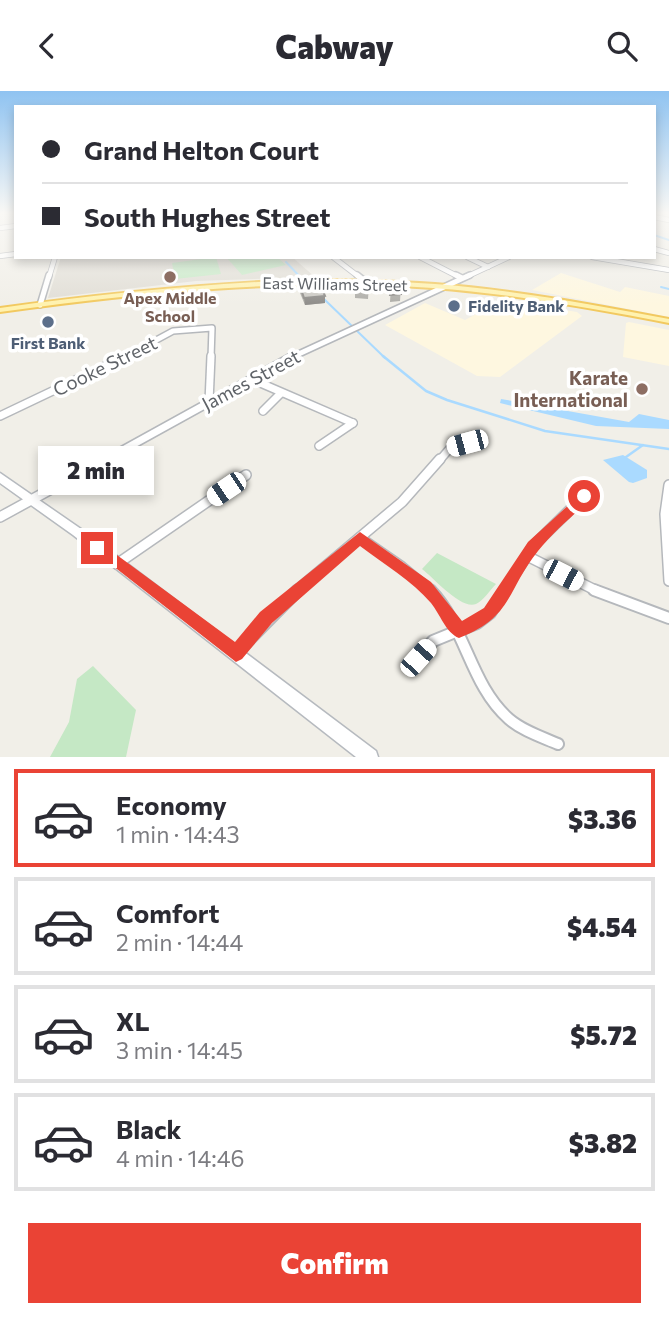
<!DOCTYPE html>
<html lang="en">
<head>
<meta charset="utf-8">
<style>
	:root { --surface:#fff; --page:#f7f7f7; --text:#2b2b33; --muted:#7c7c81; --line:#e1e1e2; --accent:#ea4335 }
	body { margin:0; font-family:Commissioner,sans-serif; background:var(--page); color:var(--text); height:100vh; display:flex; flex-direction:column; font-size:26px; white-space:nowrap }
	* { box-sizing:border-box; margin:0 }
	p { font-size:23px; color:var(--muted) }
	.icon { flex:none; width:38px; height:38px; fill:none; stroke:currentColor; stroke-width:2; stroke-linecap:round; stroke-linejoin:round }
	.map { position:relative; height:666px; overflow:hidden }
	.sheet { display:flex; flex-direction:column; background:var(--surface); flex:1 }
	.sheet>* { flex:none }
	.guide { position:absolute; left:14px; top:14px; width:642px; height:154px; border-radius:0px; box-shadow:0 4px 10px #0003; display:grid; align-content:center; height:154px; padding:0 28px; background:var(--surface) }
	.end { position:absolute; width:32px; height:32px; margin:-16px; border:9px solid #ea4335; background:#fff; box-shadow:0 0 0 4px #fff }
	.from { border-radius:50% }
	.bubble { position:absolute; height:49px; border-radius:0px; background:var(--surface); box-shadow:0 4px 10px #0003; font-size:23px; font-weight:800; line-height:49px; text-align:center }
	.car { position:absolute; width:21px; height:42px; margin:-21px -10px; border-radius:9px; box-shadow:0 0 5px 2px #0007; background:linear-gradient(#fff 24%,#345 0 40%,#fff 0 76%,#345 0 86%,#fff 0) }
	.guide b { display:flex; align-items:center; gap:24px; height:66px; font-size:26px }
	.guide b+b { border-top:2px solid var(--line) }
	.guide i { width:18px; height:18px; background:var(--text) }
	ul { padding:12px 0 0; list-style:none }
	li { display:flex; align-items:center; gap:21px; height:98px; margin:0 14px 10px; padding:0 14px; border:4px solid var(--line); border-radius:0px }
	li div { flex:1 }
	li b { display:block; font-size:26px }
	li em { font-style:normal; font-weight:800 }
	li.on { border-color:var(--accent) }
	li>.icon { width:63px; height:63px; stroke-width:1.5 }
	.button { display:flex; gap:14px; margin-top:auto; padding:14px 28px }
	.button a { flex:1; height:80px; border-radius:0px; background:var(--accent); color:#fff; font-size:28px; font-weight:800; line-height:80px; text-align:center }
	header { display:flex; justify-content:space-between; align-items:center; height:91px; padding:0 28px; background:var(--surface); font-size:32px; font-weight:800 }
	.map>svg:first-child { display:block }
	.commercial { fill:#fef7e0 }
	.education { fill:#e1ded6 }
	.green { fill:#c5e8c5 }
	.water { fill:#aadaff }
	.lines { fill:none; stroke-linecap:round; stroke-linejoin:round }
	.stream-far1 { stroke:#aadaff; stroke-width:2 }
	.stream { stroke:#aadaff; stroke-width:2.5 }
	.street-far4-casing { stroke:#b5b8bc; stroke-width:6 }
	.street-far3-casing { stroke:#b5b8bc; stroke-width:8 }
	.street-far2-casing { stroke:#b5b8bc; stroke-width:10 }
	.street-far1-casing { stroke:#b5b8bc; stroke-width:12 }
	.street-casing { stroke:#b5b8bc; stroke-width:14 }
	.secondary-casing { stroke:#b6babf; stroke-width:3 }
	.primary-casing { stroke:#f2c960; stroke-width:4 }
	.street-far4 { stroke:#fff; stroke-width:4.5 }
	.street-far3 { stroke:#fff; stroke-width:5 }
	.street-far2 { stroke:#fff; stroke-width:7 }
	.street-far1 { stroke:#fff; stroke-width:9 }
	.street { stroke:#fff; stroke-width:10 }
	.secondary { fill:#fff; fill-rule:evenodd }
	.primary { fill:#fff2af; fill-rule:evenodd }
	.wall { fill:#afaea9 }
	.shaded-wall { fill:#8f8d8a }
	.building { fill:#cccac5; stroke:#8f8d8a; stroke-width:2 }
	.route { fill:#ea4335 }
	.education-dot { fill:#8d6e63; stroke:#fff; stroke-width:2.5 }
	.service-dot { fill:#5c6f8a; stroke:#fff; stroke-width:2.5 }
	.labels { text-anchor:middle; stroke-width:7; stroke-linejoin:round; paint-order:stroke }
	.far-street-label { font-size:16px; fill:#5f6368; stroke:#fff }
	.far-education-label { font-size:16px; font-weight:bold; fill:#785e54; stroke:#fff }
	.far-service-label { font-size:16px; font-weight:bold; fill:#4e5e75; stroke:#fff; text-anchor:start }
	.street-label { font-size:19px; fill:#5f6368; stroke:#fff }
	.education-label { font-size:19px; font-weight:bold; fill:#785e54; stroke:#fff; text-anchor:end }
</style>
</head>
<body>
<header><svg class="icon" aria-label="back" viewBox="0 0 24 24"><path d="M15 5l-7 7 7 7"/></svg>Cabway<svg class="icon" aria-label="search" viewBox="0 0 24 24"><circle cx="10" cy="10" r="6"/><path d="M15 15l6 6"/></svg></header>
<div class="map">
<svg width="669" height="666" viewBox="0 0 669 666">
	<rect width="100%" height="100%" fill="#f1efe8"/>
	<g class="commercial">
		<polygon points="561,182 620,201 625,196 669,205 669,226 532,199"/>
		<polygon points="425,212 465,229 493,214 508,220 520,212 577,221 582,225 500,286 477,285 385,234"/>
		<polygon points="629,231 669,239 669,275 623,266 626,232"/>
	</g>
	<polygon class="education" points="61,166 292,166 315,186 196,190 48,207"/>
	<g class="green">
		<polygon points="216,166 221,183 175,188 172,172"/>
		<polygon points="226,166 277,166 286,174 242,184"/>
		<path d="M437,462L496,493C490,499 483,510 476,513C461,519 434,487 422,478Z"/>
		<polygon points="93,575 136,619 126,666 50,666 69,631 77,588"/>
	</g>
	<g class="water">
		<polygon points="501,308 629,331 639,323 669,329 669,338 596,335 500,312"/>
		<polygon points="623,364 647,379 647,387 633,392 629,391 603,369"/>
	</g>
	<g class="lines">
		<g class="stream-far1">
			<polyline points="654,144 669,149"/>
			<polyline points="286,171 302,188"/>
			<polyline points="661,196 669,198"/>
			<polyline points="324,208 385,267"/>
		</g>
		<g class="stream">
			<polyline points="383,265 426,300 447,309 545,340 669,358"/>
			<polyline points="626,366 643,354"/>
		</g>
		<g class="street-far4-casing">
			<g id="street-far4">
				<polyline points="654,126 669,129"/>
				<polyline points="0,137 16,135"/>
				<polyline points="654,158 669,162"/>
				<polyline points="0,165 16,163"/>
				<polyline points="333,166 359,186"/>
				<polyline points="420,166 459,186"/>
				<polyline points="467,166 488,176"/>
				<polyline points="592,166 669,179"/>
				<polyline points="49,186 55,166"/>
				<polyline points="466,186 509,166"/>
			</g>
		</g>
		<g class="street-far3-casing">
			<g id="street-far3">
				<polyline points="357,184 366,191"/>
				<polyline points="456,184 462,187"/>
				<polyline points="40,214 49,184"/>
				<polyline points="123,267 173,240 212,237 211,267"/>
				<polyline points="290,267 470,184"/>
			</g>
		</g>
		<g class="street-far2-casing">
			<g id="street-far2">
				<polyline points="251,288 353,332"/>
				<polyline points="209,311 211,265"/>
				<polyline points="263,320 281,302"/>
				<polyline points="0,325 126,265"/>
				<polyline points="319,355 353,332"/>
				<polyline points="103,370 293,265"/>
				<polyline points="439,370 451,356 467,352"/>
			</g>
		</g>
		<g class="street-far1-casing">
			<g id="street-far1">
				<polyline points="669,394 665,423 669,490"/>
				<polyline points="0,426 106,368"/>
				<polyline points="360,447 402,476 431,500"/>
				<polyline points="527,465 597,500"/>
				<polyline points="117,473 246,384"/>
				<polyline points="296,500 402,411 440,368"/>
				<polyline points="504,500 533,455 584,405"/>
			</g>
		</g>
		<g class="street-casing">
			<g id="street">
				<path d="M430,499C466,536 470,594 509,628C523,640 542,646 558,653"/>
				<polyline points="594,499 669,527"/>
				<polyline points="236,562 298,499"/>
				<polyline points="418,567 433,550 477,532 490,522 505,499"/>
			</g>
		</g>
		<g class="secondary-casing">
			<polygon id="secondary" points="0,382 81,438 376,660 378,666 356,666 73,444 0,392"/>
		</g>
		<g class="primary-casing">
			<path id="primary" d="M300,189C345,189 390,190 435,193C514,199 591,213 669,228V232C591,217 513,203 433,197C288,187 144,201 0,221V217C100,203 199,193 300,189Z"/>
		</g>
		<use href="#street-far4" class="street-far4"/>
		<use href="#street-far3" class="street-far3"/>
		<use href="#street-far2" class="street-far2"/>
		<use href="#street-far1" class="street-far1"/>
		<use href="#street" class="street"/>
		<use href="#secondary" class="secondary"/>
		<use href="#primary" class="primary"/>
	</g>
	<g class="wall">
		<polygon points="369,194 368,208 355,207 355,200"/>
		<polygon points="391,194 401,195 400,210 390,211"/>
		<polygon points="300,195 325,212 305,214 300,202"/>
	</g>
	<polygon class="shaded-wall" points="325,205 325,212 305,214 304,207"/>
	<g class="building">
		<polygon points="320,193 325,205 304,207 300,195"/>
		<polygon points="357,193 369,194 368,201 355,200"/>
		<polygon points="391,194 401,195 401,203 390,204"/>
	</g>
	<linearGradient id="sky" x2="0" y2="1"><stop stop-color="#8fc3f1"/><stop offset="0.57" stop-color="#f9f8f5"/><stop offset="1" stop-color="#f9f8f5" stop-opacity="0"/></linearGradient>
	<rect width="669" height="214" fill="url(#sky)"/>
	<path class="route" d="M584,400L591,405L589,409C573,425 553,441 538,460C506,500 513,526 459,547C446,542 440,523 431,512C412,490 384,473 360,455L272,532L242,568L236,571L90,457L92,453H102L235,551L260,521L360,441L431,491L462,530L484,517L528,451Z"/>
	<g class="education-dot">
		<circle cx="170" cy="186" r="7"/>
		<circle cx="642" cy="298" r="7"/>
	</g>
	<g class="service-dot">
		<circle cx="454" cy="215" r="7"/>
		<circle cx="48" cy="231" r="7"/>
	</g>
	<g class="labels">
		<g class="far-street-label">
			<text transform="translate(335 193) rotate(1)" y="6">East Williams Street</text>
		</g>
		<g class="far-education-label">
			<text x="170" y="213">Apex Middle<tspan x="170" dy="18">School</tspan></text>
		</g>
		<g class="far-service-label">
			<text x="468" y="221">Fidelity Bank</text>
			<text x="48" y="258" text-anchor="middle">First Bank</text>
		</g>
		<g class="street-label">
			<text transform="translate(105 275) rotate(-26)" y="7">Cooke Street</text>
			<text transform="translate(251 289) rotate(-28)" y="7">James Street</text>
		</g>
		<g class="education-label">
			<text x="628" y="294">Karate<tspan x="628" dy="22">International</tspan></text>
		</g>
	</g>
</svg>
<i class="end from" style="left:584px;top:405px"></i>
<i class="end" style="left:97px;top:457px"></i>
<div class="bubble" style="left:38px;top:355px;width:116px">2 min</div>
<i class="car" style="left:467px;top:352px;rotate:255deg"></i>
<i class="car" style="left:226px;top:398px;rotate:236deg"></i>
<i class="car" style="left:563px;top:484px;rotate:117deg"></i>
<i class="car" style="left:418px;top:567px;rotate:42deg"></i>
<div class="guide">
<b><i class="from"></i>Grand Helton Court</b>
<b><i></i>South Hughes Street</b>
</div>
</div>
<section class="sheet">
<ul>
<li class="on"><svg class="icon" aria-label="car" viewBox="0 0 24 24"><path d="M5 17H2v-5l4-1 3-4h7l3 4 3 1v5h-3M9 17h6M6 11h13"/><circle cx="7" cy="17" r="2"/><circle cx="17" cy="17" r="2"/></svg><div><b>Economy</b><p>1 min · 14:43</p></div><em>$3.36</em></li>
<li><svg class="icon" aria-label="car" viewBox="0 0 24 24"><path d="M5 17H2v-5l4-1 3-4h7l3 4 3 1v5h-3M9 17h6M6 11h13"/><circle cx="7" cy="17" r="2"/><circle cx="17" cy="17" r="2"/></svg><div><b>Comfort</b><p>2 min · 14:44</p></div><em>$4.54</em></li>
<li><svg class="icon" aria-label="car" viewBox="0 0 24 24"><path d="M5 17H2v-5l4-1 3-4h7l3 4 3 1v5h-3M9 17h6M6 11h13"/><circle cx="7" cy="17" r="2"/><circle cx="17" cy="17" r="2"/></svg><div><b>XL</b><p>3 min · 14:45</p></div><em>$5.72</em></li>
<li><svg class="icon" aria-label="car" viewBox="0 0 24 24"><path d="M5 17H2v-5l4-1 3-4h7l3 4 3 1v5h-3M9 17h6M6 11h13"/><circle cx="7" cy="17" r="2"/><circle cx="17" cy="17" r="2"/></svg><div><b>Black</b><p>4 min · 14:46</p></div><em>$3.82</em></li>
</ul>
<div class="button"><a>Confirm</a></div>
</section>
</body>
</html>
